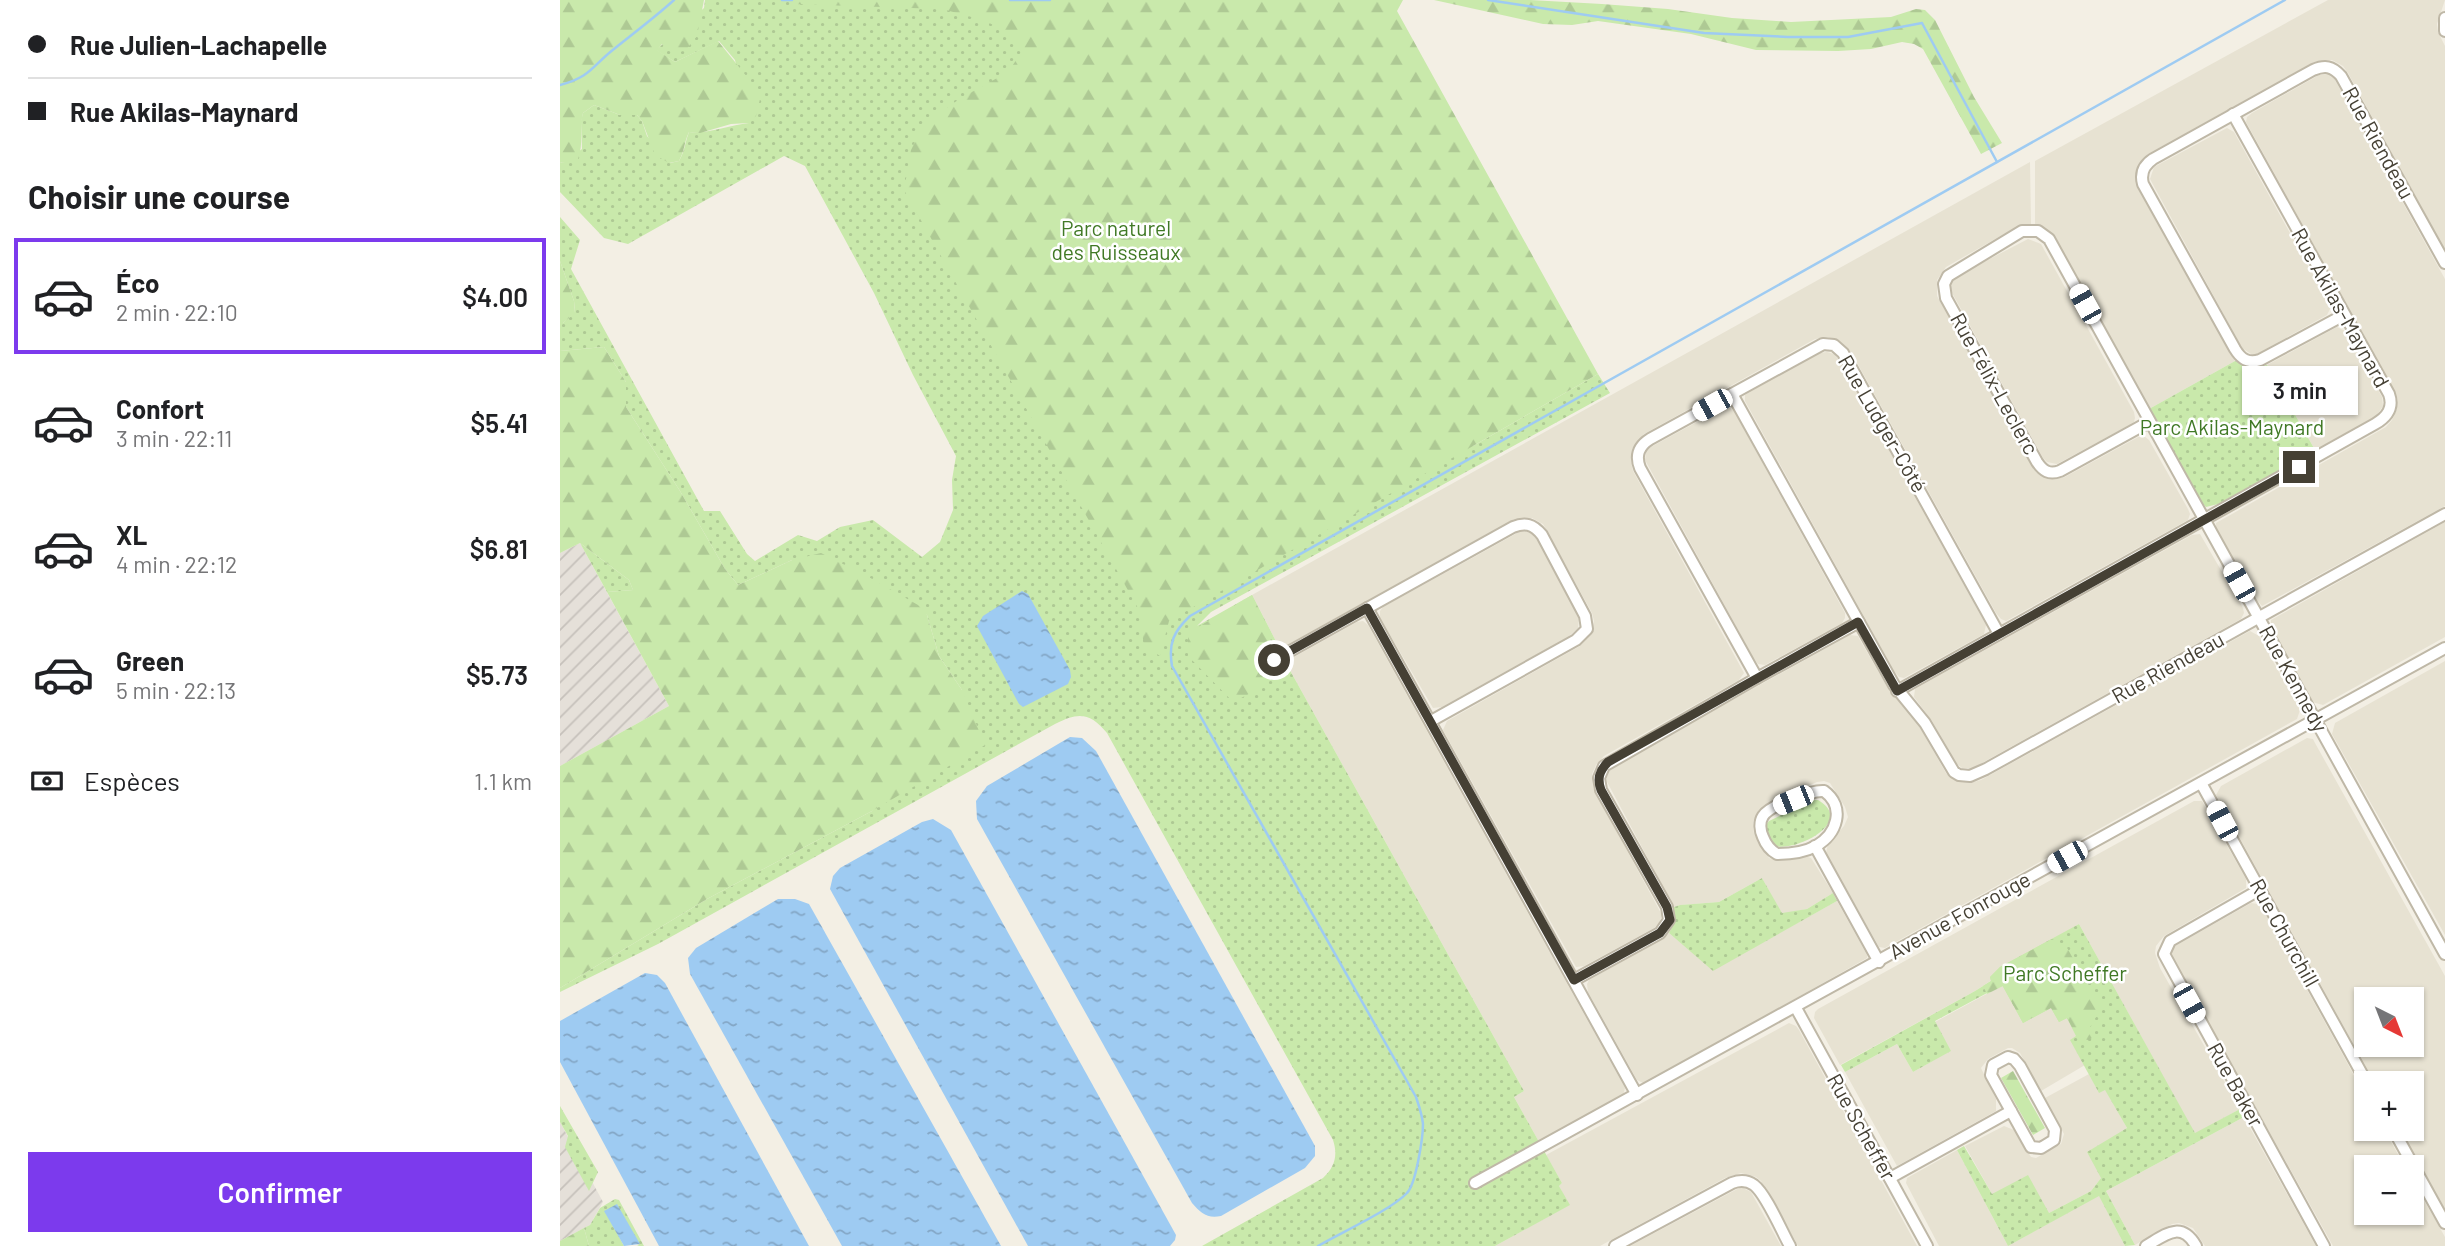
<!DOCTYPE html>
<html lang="fr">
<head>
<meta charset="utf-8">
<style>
	:root { --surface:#fff; --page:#f6f6f6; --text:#202124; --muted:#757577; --line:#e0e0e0; --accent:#7c3aed }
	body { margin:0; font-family:Barlow,sans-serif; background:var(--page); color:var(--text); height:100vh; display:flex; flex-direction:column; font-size:26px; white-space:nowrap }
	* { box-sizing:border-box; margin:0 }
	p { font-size:23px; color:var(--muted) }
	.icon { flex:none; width:38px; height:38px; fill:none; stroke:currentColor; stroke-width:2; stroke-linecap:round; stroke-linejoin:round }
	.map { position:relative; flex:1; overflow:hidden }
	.sheet { display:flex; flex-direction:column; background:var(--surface); width:560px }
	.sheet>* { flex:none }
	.top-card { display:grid; align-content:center; height:154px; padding:0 28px; background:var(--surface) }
	.needle { width:46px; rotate:138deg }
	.buttons { position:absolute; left:1794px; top:987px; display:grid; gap:14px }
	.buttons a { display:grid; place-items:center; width:70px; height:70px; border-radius:0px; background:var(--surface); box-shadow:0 2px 5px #0004; font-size:35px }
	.end { position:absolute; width:32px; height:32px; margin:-16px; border:9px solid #454034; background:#fff; box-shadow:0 0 0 4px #fff }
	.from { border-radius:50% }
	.bubble { position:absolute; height:49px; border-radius:0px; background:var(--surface); box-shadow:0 2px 5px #0004; font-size:23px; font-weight:600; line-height:49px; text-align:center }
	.car { position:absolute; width:21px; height:42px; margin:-21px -10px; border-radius:9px; box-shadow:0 0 5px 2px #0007; background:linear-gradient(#fff 24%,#345 0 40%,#fff 0 76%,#345 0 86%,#fff 0) }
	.top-card b { display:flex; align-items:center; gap:24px; height:66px; font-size:26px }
	.top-card b+b { border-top:2px solid var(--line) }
	.top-card i { width:18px; height:18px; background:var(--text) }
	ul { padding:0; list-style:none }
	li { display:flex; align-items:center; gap:21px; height:116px; margin:0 14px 10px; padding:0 14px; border:4px solid transparent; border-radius:0px }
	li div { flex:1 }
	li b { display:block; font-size:26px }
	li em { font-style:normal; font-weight:600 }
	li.selected { border-color:var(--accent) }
	li>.icon { width:63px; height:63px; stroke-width:1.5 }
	h2 { padding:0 28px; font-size:32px; line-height:84px }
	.pay { display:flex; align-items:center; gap:18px; height:77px; padding:0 28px; font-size:26px }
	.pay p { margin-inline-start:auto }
	.button { display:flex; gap:14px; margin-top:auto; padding:14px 28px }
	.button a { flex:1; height:80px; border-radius:0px; background:var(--accent); color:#fff; font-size:28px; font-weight:600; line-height:80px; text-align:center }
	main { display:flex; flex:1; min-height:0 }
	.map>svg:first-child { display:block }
	.residential { fill:#e7e2d2; fill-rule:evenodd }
	.industrial { fill:url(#industrial-furrows) }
	.green { fill:url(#green-dots) }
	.forest { fill:url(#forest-firs) }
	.water { fill:url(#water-ripples) }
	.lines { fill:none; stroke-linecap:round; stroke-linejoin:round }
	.stream { stroke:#9ecbf2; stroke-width:2.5 }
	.minor-casing { stroke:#bfb8a7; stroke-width:14 }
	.minor { stroke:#fff; stroke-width:10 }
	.route { stroke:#454034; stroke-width:9 }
	.labels { text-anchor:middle; stroke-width:5; stroke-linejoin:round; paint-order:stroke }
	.street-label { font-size:21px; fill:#454034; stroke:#fff }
	.park-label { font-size:21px; fill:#407925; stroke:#fff }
</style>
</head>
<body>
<main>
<section class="sheet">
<div class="top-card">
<b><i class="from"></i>Rue Julien-Lachapelle</b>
<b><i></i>Rue Akilas-Maynard</b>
</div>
<h2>Choisir une course</h2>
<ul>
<li class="selected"><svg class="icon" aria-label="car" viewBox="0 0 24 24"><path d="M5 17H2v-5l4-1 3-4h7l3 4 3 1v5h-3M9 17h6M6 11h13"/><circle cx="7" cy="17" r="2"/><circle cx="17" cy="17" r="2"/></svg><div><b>Éco</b><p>2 min · 22:10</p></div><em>$4.00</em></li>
<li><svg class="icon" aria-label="car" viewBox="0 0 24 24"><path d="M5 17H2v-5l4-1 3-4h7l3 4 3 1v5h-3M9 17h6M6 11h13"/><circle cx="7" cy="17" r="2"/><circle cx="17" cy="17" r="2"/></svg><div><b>Confort</b><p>3 min · 22:11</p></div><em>$5.41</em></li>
<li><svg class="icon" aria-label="car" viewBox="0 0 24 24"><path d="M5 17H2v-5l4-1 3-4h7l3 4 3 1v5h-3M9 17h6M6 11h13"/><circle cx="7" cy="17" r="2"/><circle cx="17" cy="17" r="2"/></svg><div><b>XL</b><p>4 min · 22:12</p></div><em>$6.81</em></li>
<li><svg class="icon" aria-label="car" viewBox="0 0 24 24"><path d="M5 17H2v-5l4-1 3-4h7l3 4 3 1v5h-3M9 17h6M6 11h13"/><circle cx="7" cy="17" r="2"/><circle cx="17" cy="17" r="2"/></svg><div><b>Green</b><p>5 min · 22:13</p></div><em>$5.73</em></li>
</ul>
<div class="pay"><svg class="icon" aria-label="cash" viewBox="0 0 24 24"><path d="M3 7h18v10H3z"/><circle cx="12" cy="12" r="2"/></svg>Espèces<p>1.1 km</p></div>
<div class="button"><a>Confirmer</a></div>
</section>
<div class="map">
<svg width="1885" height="1246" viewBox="0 0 1885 1246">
	<defs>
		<pattern id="industrial-furrows" width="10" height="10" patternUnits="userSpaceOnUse" patternTransform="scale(1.75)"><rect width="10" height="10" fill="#e5e0d9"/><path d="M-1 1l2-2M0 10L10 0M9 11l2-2" fill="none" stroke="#c6c1bb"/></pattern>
		<pattern id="green-dots" width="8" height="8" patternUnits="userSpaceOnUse" patternTransform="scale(1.75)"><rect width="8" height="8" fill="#c9e9ab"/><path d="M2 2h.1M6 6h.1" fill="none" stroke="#aec994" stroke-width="1.8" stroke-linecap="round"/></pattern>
		<pattern id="forest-firs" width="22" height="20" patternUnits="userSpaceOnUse" patternTransform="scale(1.75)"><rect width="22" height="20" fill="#c9e9ab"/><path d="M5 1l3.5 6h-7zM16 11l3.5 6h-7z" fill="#aec994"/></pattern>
		<pattern id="water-ripples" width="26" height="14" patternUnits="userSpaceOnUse" patternTransform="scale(1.75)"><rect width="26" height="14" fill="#9ecbf2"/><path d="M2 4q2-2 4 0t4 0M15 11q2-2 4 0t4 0" fill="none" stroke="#83a6c5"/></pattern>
	</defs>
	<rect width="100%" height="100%" fill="#f3efe4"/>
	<g class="residential">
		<polygon points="1768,0 1885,0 1877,24 1878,32 1885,46 1885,250 1788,73 1783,66 1772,60 1754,62 1588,154 1579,164 1575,176 1578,189 1675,361 1589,409 1491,234 1475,225 1475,161"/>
		<polygon points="1768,74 1775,80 1885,279 1885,506 1702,606 1693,596 1656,531 1656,523 1826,427 1832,420 1837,409 1837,399 1833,389 1686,122 1687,117 1692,113 1759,75"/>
		<polygon points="1667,128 1674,132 1771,307 1767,315 1697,354 1691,354 1682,348 1590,179 1594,167"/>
		<polygon points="1470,162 1471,224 1458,226 1386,267 1377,280 1377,296 1476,472 1487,478 1503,478 1580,436 1584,436 1589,440 1628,509 1630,514 1628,520 1446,621 1441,619 1436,613 1291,352 1281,342 1268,337 1255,339 1084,434 1072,449 1071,462 1073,471 1184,673 1179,680 1044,756 1036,765 1032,774 1033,788 1102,915 1099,923 1094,928 1024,966 1016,967 883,730 887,721 1020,646 1031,634 1034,621 1032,613 983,524 972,518 954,519 720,649 692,595"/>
		<polygon points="1468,239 1481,244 1574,412 1575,418 1574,422 1568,426 1497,464 1487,462 1483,458 1391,291 1391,283 1395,277"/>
		<polygon points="1777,327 1785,331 1822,397 1823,406 1816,416 1755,450 1707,365"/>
		<polygon points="1267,352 1274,354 1279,360 1426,625 1424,634 1344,678 1339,677 1334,671 1185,401 1185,395 1193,390 1259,353"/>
		<polygon points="1166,406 1174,411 1285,613 1285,618 1282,623 1205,665 1198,664 1194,659 1085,460 1086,451 1091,447"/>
		<polygon points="1885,522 1885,637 1763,705 1752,702 1711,629 1711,620"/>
		<polygon points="965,531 974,535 979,543 1019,618 1018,628 1008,637 882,707 873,708 820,618 820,611 823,607 914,557 959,532"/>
		<polygon points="1640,534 1683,608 1684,613 1681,619 1413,768 1402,768 1397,764 1372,721 1354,697 1355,689 1632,535"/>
		<polygon points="803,621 808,625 1065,1088 1063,1096 979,1142 954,1097 964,1091 727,665 727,661 797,622"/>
		<polygon points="1690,631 1699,636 1740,710 1737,719 1325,948 1319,947 1266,853 1268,844 1284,826 1288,817 1285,807 1270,783 1264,781 1257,782 1206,804 1198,811 1193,822 1194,834 1209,858 1218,860 1245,856 1251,858 1273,893 1247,909 1222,914 1202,878 1159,902 1121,905 1114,907 1046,780 1050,768 1290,635 1298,636 1300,640 1326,685 1359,726 1386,773 1393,779 1410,783 1421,780"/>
		<polygon points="1885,661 1885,935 1772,734 1775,723"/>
		<path d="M1747,738L1753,739L1755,743L1885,976V1209L1840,1129H1852V1083H1815L1656,795L1661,786ZM1806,999H1852V1045H1806Z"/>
		<polygon points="1634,801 1642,801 1686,879 1686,888 1604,936 1596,946 1595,953 1600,968 1680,1109 1635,1134 1519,924 1415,991 1280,1065 1254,1018 1255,1012 1258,1009"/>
		<polygon points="1277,901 1307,955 1307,958 1085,1084 1077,1080 1028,992 1027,984 1029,980 1097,942 1109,933 1153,970"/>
		<polygon points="1691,903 1698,904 1702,908 1806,1097 1806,1129 1824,1129 1845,1167 1806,1167 1806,1213 1852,1213 1852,1179 1885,1237 1885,1246 1773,1246 1611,955 1612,948 1617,945"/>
		<polygon points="1443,985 1491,1007 1507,1018 1517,1037 1511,1040 1525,1065 1481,1091 1460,1053 1452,1048 1448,1048 1428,1059 1421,1068 1436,1099 1436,1111 1337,1166 1285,1072 1337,1044 1353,1072 1390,1051 1375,1022"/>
		<polygon points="1229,1023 1236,1026 1239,1030 1357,1246 1238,1246 1201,1181 1196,1177 1181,1173 1165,1178 1040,1246 935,1246 1009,1205 999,1186 1002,1183 986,1155"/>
		<polygon points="1529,1074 1539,1092 1545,1089 1567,1128 1541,1178 1531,1191 1489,1213 1432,1194 1405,1146 1444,1126 1454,1130 1471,1157 1476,1158 1501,1144 1504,1134 1485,1098"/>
		<polygon points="1684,1117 1756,1246 1645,1246 1633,1228 1619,1223 1612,1224 1575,1245 1546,1191"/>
		<polygon points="1397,1150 1448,1246 1539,1195 1565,1246 1379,1246 1346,1183 1347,1178"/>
		<polygon points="1181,1187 1191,1192 1221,1246 1070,1246"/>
	</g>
	<g class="industrial">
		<polygon points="20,543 109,706 0,766 0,553"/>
		<polygon points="0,1122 43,1202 30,1225 0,1241"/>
	</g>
	<g class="green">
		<path d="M145,0H672L913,446L1038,374L1050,393L651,612L637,626L692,595L720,649L711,647L704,654L708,667L714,672L721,671L727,665L964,1091L954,1097L1002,1183L999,1186L1010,1205L935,1246H642L763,1178C775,1167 778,1155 773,1140L547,733C530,712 518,712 495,724L98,944L0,992V988L147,899L312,811L402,690L379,656L367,615L232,560L178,585L165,569L120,491L66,407V382L44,347L0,351V323H3L15,312L14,301L0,261V217L20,240L11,269L144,511H160L187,554L195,561L238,535L257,541L280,527L313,520L362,557L380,542L393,510L392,480L396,456L353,375L314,293L245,166L224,156L68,244L44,238L0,192V162L3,163L22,149L21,121L23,113L34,105L60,115H77L82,121L87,136L110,163L119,161C125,151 125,142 129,132C150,134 169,125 189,123L175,60L159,41L115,62L96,50L144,8Z"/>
		<polygon points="1675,361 1690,368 1707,365 1755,450 1658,504 1646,507 1640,501 1589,409"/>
		<polygon points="20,543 69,580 73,590 47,592"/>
		<path d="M1252,800H1258C1297,823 1233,852 1216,846L1210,840L1205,826L1209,821Z"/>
		<polygon points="1202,878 1222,913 1247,909 1273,893 1277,901 1153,971 1109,933 1115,921 1114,907 1120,905 1159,902"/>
		<polygon points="1519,924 1635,1133 1680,1109 1684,1117 1546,1191 1575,1245 1565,1246 1539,1196 1448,1246 1397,1150 1404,1146 1432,1194 1468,1175 1489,1213 1531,1191 1541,1178 1527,1152 1567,1128 1545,1090 1539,1093 1510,1040 1516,1036 1507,1018 1499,1022 1491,1008 1463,1023 1442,985 1375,1021 1391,1051 1353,1072 1337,1044 1285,1072 1281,1065 1415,991 1431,981 1430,977 1440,967"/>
		<polygon points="0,1106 38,1172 29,1191 5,1147 8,1136 0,1122"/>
		<polygon points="55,1199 59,1200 84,1246 77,1246 79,1245 45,1211 64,1246 29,1246 24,1228 30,1225 40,1208"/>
	</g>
	<g class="forest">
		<path d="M0,0H144L137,36L125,51L113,52L102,44L97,50L115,62L158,41L192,83L200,99L196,116L189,123L171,124L140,133L129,132C124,142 125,150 119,161L109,163L95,155L82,121L77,115H60L34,105L23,113C19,129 24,144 18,159L3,163L0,162Z"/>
		<polygon points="232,0 843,0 837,11 1038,374 609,621 600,656 584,646 579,610 344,190 351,150 363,124 401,98 448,72 461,53 450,33 423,20 382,9 232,4"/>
		<polygon points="874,0 970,0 1042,4 1108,9 1172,18 1231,22 1331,17 1356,9 1365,10 1375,20 1414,97 1442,143 1421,154 1363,49 1354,44 1342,42 1311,49 1278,51 1196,50 1131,34 1038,21 1012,25 983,24"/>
		<polygon points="0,261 14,301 15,313 3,323 0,323"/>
		<polygon points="44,347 66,382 66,407 120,491 165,569 178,585 232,560 261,553 307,576 358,605 367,615 379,656 402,690 425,745 312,811 147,899 0,988 0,766 109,706 47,592 73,590 69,580 20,543 0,553 0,351"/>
		<polygon points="692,595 713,637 697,654 709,684 673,702 628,656 628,633"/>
		<polygon points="1492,939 1506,946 1529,987 1543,1005 1529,1029 1532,1038 1528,1040 1517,1037 1507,1018 1499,1022 1491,1008 1463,1023 1443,986 1427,994 1423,986 1431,981 1430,977 1440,967"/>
		<polygon points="1453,1071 1485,1128 1473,1135 1441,1078"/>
		<polygon points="24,1228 29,1246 0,1246 0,1241"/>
	</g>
	<g class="water">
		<polygon points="462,591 468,594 510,670 511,677 508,684 463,707 459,704 417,626 423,616"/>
		<path d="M510,737L522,738L536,751L755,1146V1156L745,1168L661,1216C647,1219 641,1213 632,1203L417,819L416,801L427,786Z"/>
		<polygon points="373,819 391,830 616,1235 615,1240 610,1246 468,1246 270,889 273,876 280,868 362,822"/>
		<polygon points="218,899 235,899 249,904 441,1246 282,1246 130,974 128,958 136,948"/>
		<polygon points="85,973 97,975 105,983 249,1246 99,1246 0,1062 0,1021"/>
		<polygon points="57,1204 80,1244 64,1246 44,1211"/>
	</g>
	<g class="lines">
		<g class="stream">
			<polyline points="222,0 232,0"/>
			<polyline points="450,0 490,0"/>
			<polyline points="928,0 1144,33 1228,37 1288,37 1362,23 1437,162"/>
			<path d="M0,85C31,77 32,66 54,49C75,32 94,18 114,0"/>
			<path d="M758,1246C780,1233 831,1210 847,1193C856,1184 863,1137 863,1124C862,1114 859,1106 856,1097L612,666C608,643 614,631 630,616L1725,0"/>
		</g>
		<g class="minor-casing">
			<g id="minor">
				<polyline points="1885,18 1885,31"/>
				<path d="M1784,315L1700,360C1688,364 1681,359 1675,349L1583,184C1580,173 1584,165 1593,159L1753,70C1765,65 1772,66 1781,76L1885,263"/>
				<polyline points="1172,394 1334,685 1365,723 1394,772 1399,775 1410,776 1426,769 1885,514"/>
				<path d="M1589,422L1500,471C1489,475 1483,471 1477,462L1386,298L1384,284L1388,276L1462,231H1478L1489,239L1885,954"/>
				<polyline points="807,608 1077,1095"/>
				<path d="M714,660L953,527C965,522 973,524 982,535L1025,616L1027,629L1016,640L871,721"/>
				<path d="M1197,678L1080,468C1075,455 1079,446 1090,439L1263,344L1274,345L1283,353L1439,634"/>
				<path d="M1337,691L1815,424C1827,417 1834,408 1829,394L1673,114"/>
				<polyline points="1641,783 1807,1083"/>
				<path d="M1264,791C1286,807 1277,834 1256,846C1245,852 1229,854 1217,854C1210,850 1206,845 1203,837C1200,831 1199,822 1203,816C1210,805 1252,790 1264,791Z"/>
				<polyline points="1255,846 1319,962"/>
				<polyline points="1699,890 1610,941 1604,954 1764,1246"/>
				<polyline points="1014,980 1100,933 1109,920 1107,907 1041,790 1039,778 1044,766 1197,678 1299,622"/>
				<polyline points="1236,1008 1367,1246"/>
				<polygon points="1448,1057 1454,1059 1460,1066 1495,1130 1494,1140 1481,1148 1471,1147 1431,1075 1433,1065"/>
				<polyline points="1833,1129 1885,1223"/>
				<polyline points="1330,1178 1451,1111"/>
				<polyline points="915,1183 1885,648"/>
				<path d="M1055,1246L1172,1183C1180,1180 1187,1180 1194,1185C1206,1194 1222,1232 1230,1246"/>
				<path d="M1586,1246C1605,1235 1621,1220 1636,1246"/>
			</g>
		</g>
		<use href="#minor" class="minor"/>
	</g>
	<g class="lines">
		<path class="route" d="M714,660L807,608L1014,980L1100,933L1110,920L1107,907L1041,790C1037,779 1039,771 1048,762L1298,622L1337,691L1739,467"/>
	</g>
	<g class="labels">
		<g class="street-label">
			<text transform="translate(1818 143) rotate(61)" y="7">Rue Riendeau</text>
			<text transform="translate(1780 308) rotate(61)" y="7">Rue Akilas-Maynard</text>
			<text transform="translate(1434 384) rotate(61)" y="7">Rue Félix-Leclerc</text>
			<text transform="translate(1322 424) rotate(60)" y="7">Rue Ludger-Côté</text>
			<text transform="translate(1608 668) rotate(-29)" y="7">Rue Riendeau</text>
			<text transform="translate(1733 679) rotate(61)" y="7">Rue Kennedy</text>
			<text transform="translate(1400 916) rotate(-29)" y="7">Avenue Fonrouge</text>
			<text transform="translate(1724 933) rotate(61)" y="7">Rue Churchill</text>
			<text transform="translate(1675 1085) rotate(61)" y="7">Rue Baker</text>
			<text transform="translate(1301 1127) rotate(61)" y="7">Rue Scheffer</text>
		</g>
		<g class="park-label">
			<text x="556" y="236">Parc naturel<tspan x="556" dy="24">des Ruisseaux</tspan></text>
			<text x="1672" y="435">Parc Akilas-Maynard</text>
			<text x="1505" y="981">Parc Scheffer</text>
		</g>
	</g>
</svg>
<div class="buttons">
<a><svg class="needle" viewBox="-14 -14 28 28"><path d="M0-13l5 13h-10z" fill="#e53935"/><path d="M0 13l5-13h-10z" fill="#757577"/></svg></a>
<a>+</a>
<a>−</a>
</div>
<i class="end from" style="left:714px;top:660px"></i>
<i class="end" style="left:1739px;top:467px"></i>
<div class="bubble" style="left:1682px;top:366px;width:116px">3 min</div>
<i class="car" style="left:1525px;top:304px;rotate:331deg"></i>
<i class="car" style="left:1152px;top:405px;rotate:241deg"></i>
<i class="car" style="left:1679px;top:582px;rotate:331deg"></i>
<i class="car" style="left:1233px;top:800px;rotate:248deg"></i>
<i class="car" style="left:1662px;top:821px;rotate:332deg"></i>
<i class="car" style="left:1507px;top:857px;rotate:241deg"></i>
<i class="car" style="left:1629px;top:1003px;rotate:151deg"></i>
</div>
</main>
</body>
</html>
